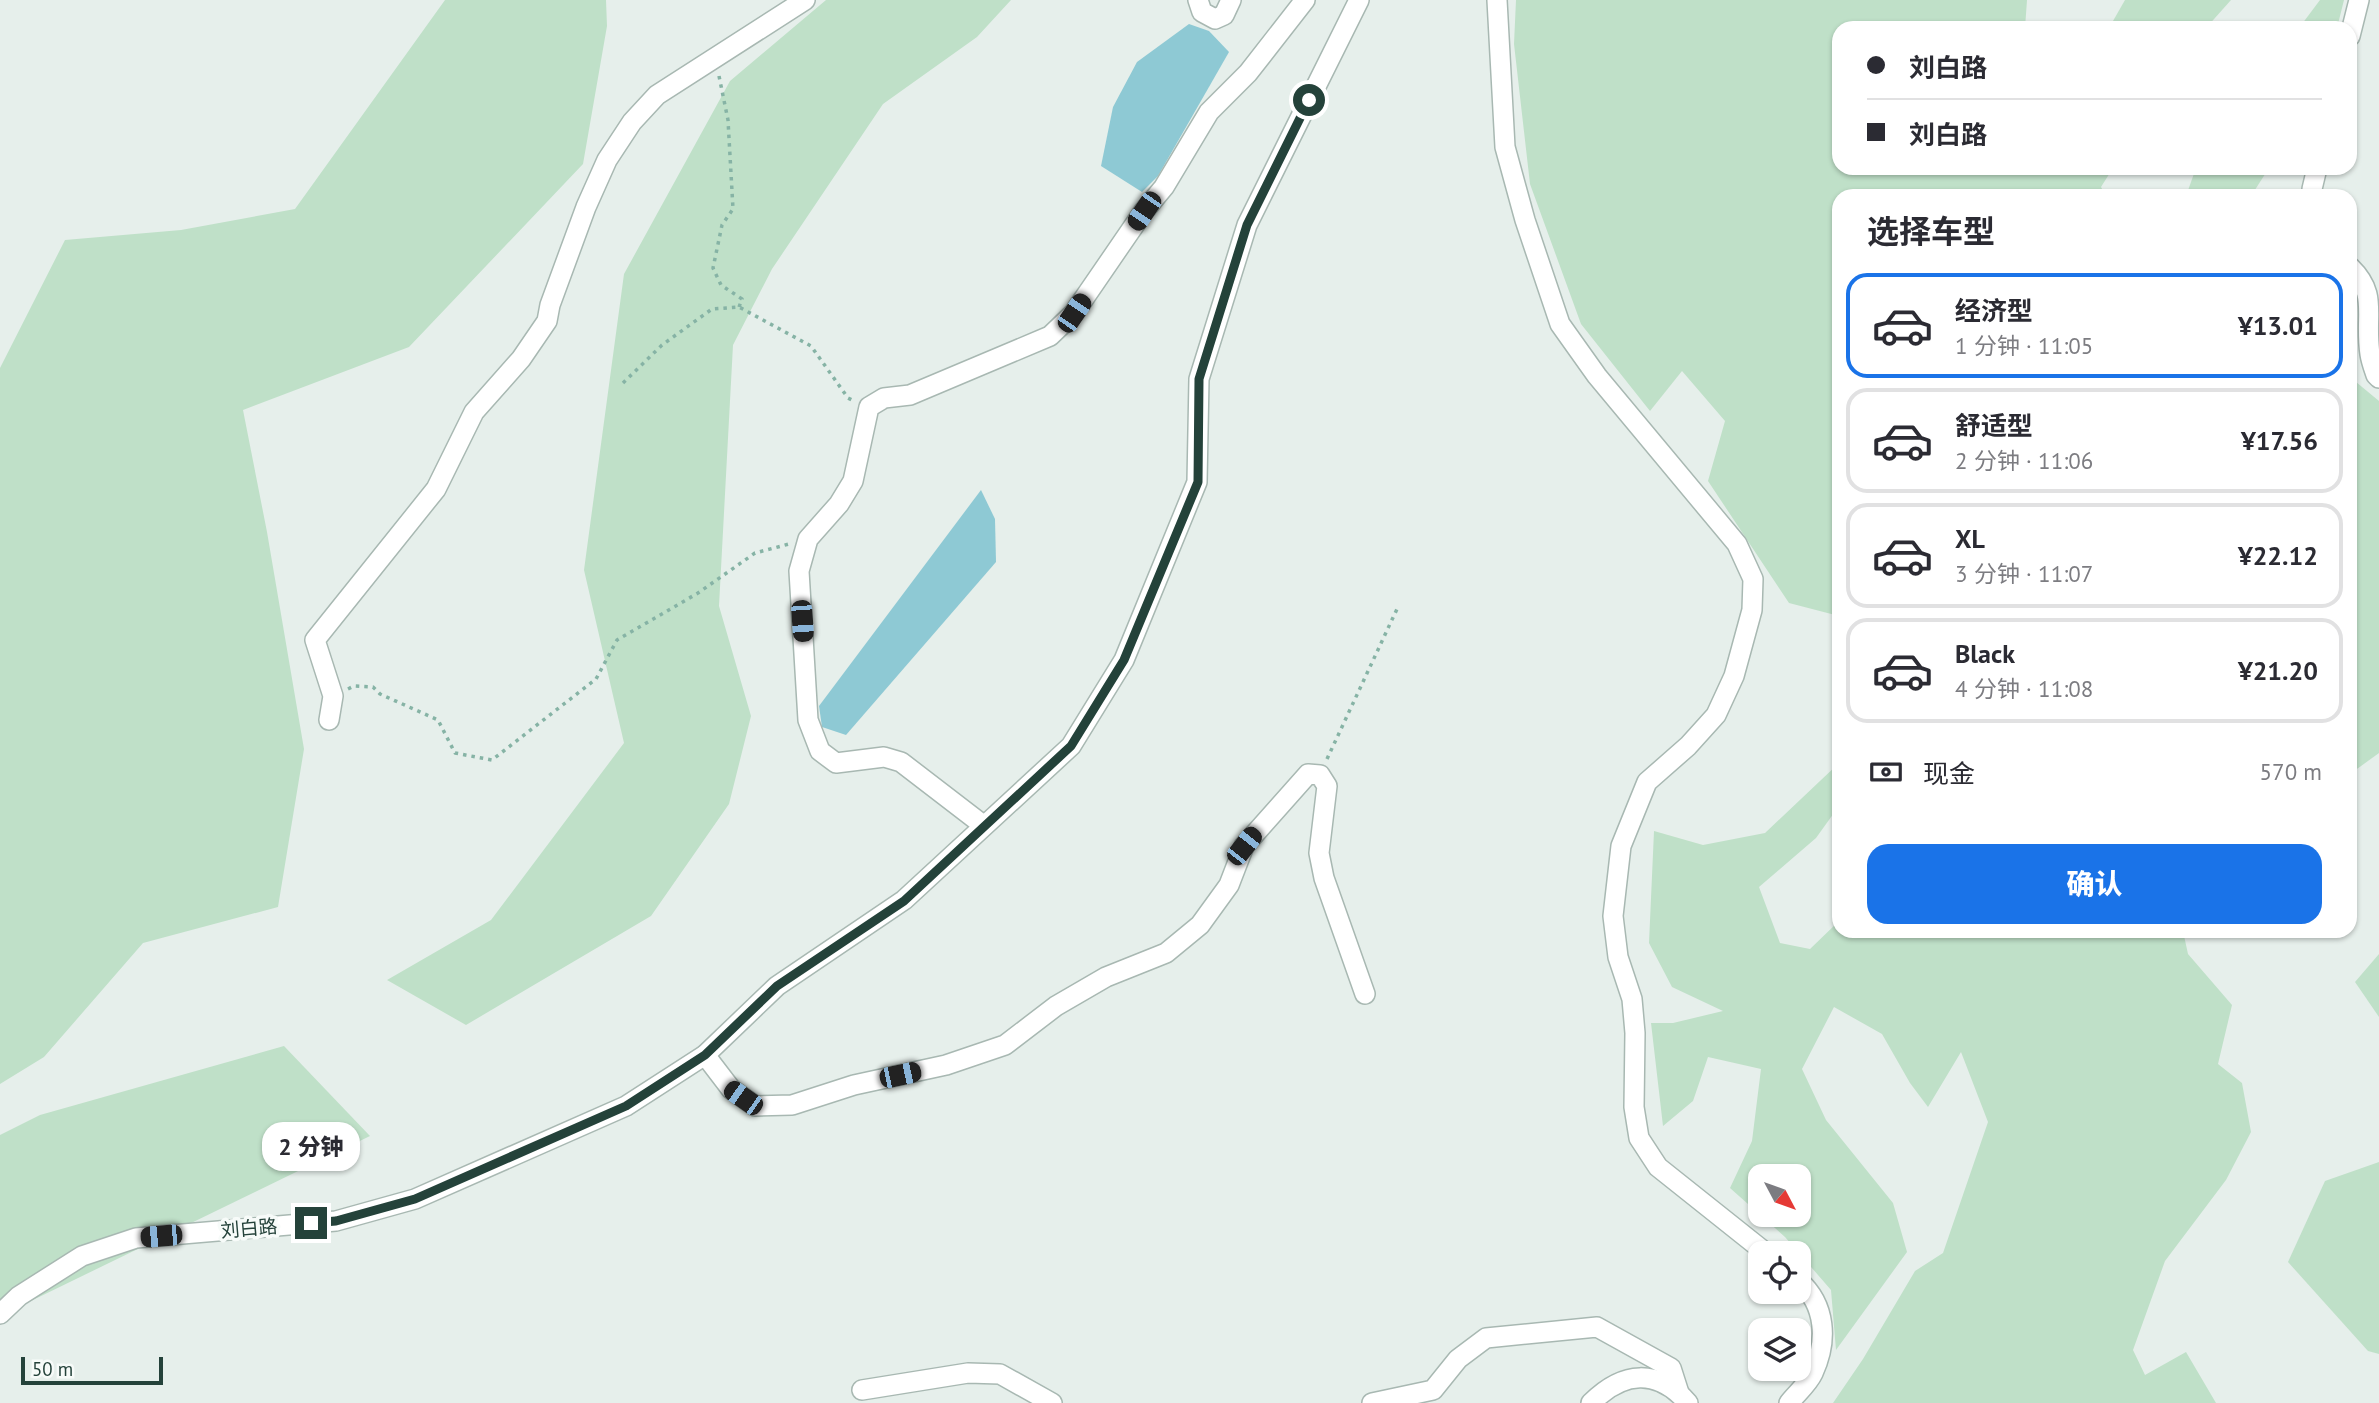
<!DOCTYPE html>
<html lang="zh">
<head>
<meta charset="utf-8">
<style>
	:root { --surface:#fff; --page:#f2f2f3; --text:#2b2b33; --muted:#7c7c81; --line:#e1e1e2; --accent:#1a73e8 }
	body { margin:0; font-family:"PT Sans","Noto Sans SC",sans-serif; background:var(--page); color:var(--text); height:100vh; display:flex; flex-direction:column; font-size:26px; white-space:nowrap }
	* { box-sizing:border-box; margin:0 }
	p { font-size:23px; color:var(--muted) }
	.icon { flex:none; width:38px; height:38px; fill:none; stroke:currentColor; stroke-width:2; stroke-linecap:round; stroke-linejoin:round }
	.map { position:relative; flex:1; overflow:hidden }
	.sheet { position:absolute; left:1832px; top:189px; width:525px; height:749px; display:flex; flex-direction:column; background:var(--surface); border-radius:21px; box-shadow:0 2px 5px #0004 }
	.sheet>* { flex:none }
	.hud { position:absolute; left:1832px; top:21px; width:525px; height:154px; border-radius:21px; box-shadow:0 2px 5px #0004; display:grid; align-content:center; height:154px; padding:0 35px; background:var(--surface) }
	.needle { width:46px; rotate:131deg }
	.buttons { position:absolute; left:1748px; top:1164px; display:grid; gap:14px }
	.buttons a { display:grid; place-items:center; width:63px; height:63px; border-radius:14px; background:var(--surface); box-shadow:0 2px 5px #0004; font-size:35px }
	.scale { position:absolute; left:21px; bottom:18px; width:142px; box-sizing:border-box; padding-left:7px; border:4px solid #24423a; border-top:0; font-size:19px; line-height:24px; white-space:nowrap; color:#24423a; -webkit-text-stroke:5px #f7fbf9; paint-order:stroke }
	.end { position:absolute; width:32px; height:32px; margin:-16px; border:9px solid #24423a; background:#fff; box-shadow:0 0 0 4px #fff }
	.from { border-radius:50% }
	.bubble { position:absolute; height:49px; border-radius:21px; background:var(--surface); box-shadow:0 2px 5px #0004; font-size:23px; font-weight:800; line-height:49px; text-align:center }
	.car { position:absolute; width:21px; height:42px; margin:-21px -10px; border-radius:9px; box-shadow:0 0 5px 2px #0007; background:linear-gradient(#222 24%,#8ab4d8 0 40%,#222 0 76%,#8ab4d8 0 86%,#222 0) }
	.hud b { display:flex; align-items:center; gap:24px; height:66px; font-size:26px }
	.hud b+b { border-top:2px solid var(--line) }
	.hud i { width:18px; height:18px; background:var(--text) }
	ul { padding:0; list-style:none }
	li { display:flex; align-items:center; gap:21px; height:105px; margin:0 14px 10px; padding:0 21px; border:4px solid var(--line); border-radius:21px }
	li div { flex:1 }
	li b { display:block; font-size:26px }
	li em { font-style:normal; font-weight:800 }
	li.selected { border-color:var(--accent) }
	li>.icon { width:63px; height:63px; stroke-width:1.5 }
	h2 { padding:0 35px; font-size:32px; line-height:84px }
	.pay { display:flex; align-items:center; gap:18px; height:77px; padding:0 35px; font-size:26px }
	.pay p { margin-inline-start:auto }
	.cta { display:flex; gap:14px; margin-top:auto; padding:14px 35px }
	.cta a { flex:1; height:80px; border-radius:21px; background:var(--accent); color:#fff; font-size:28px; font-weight:800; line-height:80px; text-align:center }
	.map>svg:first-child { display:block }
	.green { fill:#bfe0c8; fill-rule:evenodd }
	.water { fill:#8ec9d4 }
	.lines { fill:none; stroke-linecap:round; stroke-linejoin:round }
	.minor-casing { stroke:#a8b8b2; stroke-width:22 }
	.path { stroke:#86b3a5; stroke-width:3.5; stroke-dasharray:3.5 5; stroke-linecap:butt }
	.minor { stroke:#fff; stroke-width:19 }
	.route { stroke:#24423a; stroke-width:9 }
	.labels { text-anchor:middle; stroke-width:7; stroke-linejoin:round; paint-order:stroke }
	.street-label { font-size:19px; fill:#24423a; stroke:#f7fbf9 }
</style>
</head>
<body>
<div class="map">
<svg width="2379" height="1403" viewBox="0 0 2379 1403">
	<rect width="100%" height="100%" fill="#e6efeb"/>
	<g class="green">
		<polygon points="445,0 606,0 607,26 583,164 409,347 243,410 267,532 304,749 278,907 143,943 44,1057 0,1084 0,368 65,240 181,230 295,209"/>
		<polygon points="826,0 1011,0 977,37 883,104 772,269 733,345 719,606 751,716 729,804 651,916 466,1025 387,980 491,920 624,743 584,570 624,274 730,81"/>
		<polygon points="1516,0 2027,0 2025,28 1839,28 1839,168 2113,168 2101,187 2106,196 1839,196 1839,616 1789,603 1708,481 1725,421 1682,371 1650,411 1581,324 1530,184 1514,44"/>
		<polygon points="2125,0 2231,0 2206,28 2109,28"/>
		<polygon points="2320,0 2344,0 2337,28 2299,28"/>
		<polygon points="2196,168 2269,168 2251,196 2186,196"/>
		<polygon points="2350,377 2379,401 2379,753 2350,774"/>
		<path d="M1839,763V806L1816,838L1759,887L1780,943L1810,949L1839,921V931H2183L2188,954L2232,1005L2218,1064L2242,1083L2251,1132L2226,1180L2165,1261L2133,1350L2145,1375L2186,1352L2216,1403H1833L1863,1359L1915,1271L1943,1253L1988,1122L1961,1052L1928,1107L1910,1083L1882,1034L1834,1007L1802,1069L1826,1120L1893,1203L1907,1252L1836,1350L1831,1290L1785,1237L1730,1188L1752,1141L1761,1069L1708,1057L1693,1101L1663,1126L1651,1023H1673L1723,1011L1672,987L1649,943L1654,831L1703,845L1765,833ZM1760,1176H1799V1214H1760Z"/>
		<polygon points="2379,954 2379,1017 2355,982"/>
		<polygon points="284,1046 370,1136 0,1316 0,1135 40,1115"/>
		<polygon points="2379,1162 2379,1354 2368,1351 2288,1262 2325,1181"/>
	</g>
	<g class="water">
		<polygon points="1189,24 1209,31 1229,52 1158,176 1142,192 1101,166 1113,107 1137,62"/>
		<polygon points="981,490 995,519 996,562 846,735 822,727 819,706"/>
	</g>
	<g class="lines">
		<g class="minor-casing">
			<g id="minor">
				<polyline points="1198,0 1202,12 1215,19 1224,15 1231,0"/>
				<polyline points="1497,0 1505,147 1525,220 1560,324 1597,376 1737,544 1753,579 1752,610 1734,676 1716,715 1688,746 1647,782 1621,846 1613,916 1618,957 1632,999 1635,1033 1634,1107 1639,1138 1658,1167 1766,1253"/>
				<polyline points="2350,36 2359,0"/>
				<polyline points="2314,196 2312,189 2317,168"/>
				<path d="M2350,267C2379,295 2364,314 2370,354C2371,361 2374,369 2376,375L2379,378"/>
				<polyline points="329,720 333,696 315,640 436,489 474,412 521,359 547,321 550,305 586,207 607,160 632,122 657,95 805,0"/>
				<polyline points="983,825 901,762 884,757 836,763 820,751 808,720 799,571 808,539 839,504 853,481 869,407 884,398 910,395 1050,336 1074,313 1144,211 1164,187 1209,112 1248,73 1305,0"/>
				<polyline points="705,1055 731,1089 755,1106 792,1105 854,1085 946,1065 1005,1045 1056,1006 1106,977 1166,953 1200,925 1229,885 1244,846 1308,774 1320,775 1327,786 1319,853 1324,878 1365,994"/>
				<polyline points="0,1314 19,1296 82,1256 136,1238 336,1221 415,1199 626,1106 705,1055 777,986 904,900 1071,746 1124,660 1197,482 1199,379 1247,225 1359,0"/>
				<polyline points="862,1390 968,1373 1000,1374 1052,1403"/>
				<polyline points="1372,1403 1433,1390 1458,1359 1486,1338 1597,1327 1671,1368 1679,1393"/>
				<path d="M1591,1403C1623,1371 1657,1368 1688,1403"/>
				<path d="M1789,1403C1796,1394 1808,1384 1813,1373C1828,1341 1826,1305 1799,1281"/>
			</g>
		</g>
		<g class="path">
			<polyline points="719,76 728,120 733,209 722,225 713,268 721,285 742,299 739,307"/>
			<polyline points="623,383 662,345 712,309 739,307 811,346 848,398 854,401"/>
			<polyline points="348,689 354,686 373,687 380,694 438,720 455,753 492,760 596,679 617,640 698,593 755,553 789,544"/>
			<polyline points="1327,759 1397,609"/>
		</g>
		<use href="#minor" class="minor"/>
	</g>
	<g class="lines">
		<polyline class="route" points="311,1223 336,1221 415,1199 626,1106 705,1055 777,986 904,901 1071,746 1124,660 1198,482 1199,379 1247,225 1309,100"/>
	</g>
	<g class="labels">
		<g class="street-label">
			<text transform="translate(249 1228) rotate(-5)" y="7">刘白路</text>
		</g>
	</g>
</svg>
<div class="buttons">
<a><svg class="needle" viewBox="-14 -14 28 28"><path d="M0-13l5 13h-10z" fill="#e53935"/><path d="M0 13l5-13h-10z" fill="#7c7c81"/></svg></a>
<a><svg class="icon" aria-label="locate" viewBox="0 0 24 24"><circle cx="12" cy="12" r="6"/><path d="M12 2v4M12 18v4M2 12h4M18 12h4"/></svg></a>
<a><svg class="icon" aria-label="layers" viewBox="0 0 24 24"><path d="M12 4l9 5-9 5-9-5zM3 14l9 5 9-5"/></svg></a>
</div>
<div class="scale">50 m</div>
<i class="end from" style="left:1309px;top:100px"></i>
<i class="end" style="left:311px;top:1223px"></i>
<div class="bubble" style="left:262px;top:1122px;width:98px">2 分钟</div>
<i class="car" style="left:1144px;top:211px;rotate:214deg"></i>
<i class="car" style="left:1074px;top:313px;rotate:34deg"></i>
<i class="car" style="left:802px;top:621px;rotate:176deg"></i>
<i class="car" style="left:1244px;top:846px;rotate:38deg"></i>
<i class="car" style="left:900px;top:1075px;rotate:78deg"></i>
<i class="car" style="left:743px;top:1098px;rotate:305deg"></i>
<i class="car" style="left:161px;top:1236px;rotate:265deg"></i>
<div class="hud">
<b><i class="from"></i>刘白路</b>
<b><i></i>刘白路</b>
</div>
<section class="sheet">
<h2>选择车型</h2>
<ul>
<li class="selected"><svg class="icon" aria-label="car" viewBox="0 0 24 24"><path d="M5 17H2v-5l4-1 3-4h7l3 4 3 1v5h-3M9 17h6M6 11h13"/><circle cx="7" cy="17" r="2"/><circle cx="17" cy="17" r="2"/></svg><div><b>经济型</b><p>1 分钟 · 11:05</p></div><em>¥13.01</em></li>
<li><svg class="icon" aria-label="car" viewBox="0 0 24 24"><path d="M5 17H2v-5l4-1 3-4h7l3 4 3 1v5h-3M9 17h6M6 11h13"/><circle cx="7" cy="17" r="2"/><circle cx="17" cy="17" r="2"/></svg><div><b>舒适型</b><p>2 分钟 · 11:06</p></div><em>¥17.56</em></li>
<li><svg class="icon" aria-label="car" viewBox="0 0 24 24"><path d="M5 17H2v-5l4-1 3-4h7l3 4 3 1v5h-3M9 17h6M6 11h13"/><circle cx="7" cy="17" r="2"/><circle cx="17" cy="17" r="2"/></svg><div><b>XL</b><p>3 分钟 · 11:07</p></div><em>¥22.12</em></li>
<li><svg class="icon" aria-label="car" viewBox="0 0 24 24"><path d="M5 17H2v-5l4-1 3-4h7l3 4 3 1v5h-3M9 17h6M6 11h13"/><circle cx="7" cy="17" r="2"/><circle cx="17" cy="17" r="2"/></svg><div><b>Black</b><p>4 分钟 · 11:08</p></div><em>¥21.20</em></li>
</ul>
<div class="pay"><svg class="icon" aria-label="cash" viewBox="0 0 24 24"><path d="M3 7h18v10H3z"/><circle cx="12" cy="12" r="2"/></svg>现金<p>570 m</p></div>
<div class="cta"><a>确认</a></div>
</section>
</div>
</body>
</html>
